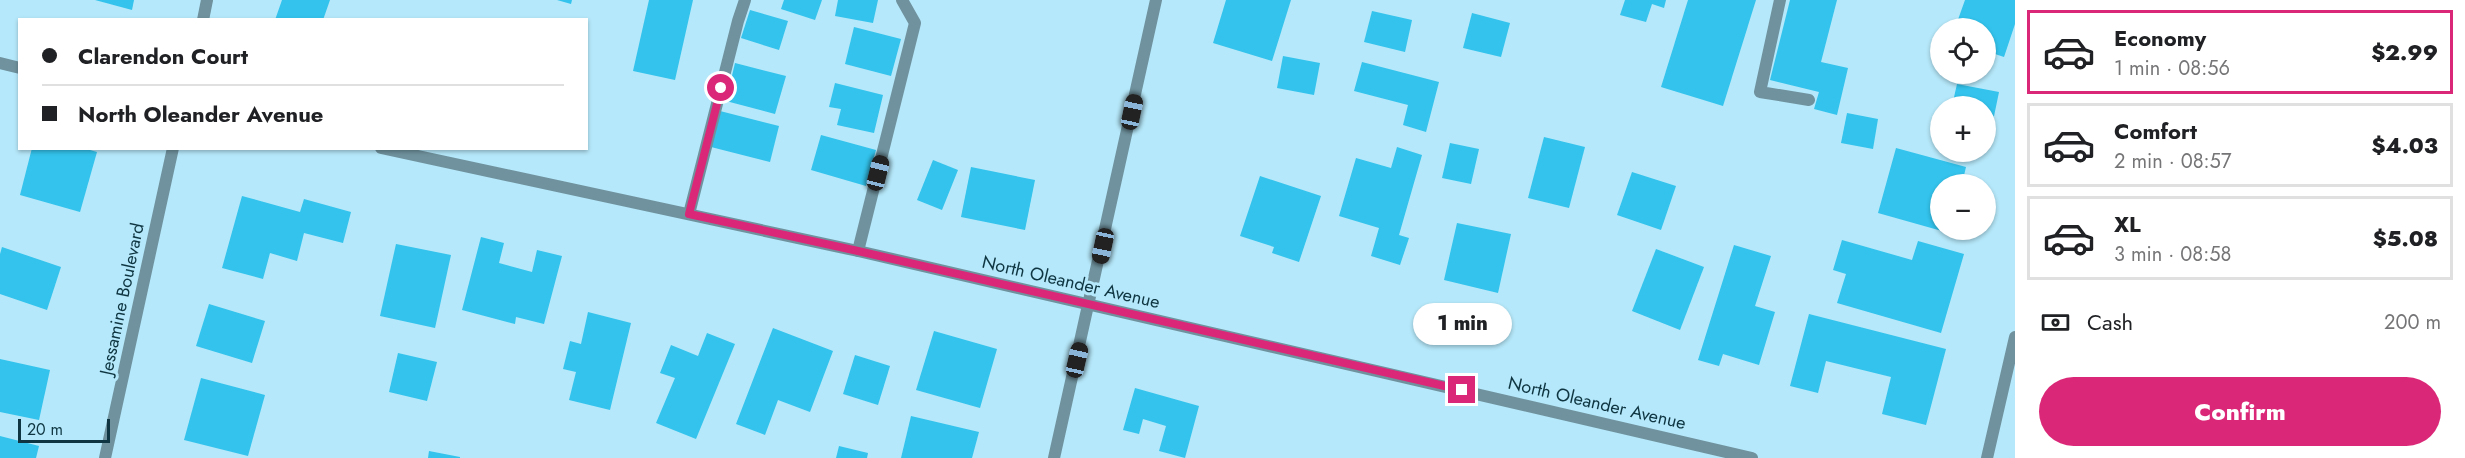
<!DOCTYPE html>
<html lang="en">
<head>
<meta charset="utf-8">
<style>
	:root { --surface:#fff; --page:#f2f2f2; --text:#202124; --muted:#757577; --line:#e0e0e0; --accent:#db2777 }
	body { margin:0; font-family:Jost,sans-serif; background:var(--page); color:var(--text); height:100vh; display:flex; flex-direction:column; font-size:22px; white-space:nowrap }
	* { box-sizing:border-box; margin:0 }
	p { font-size:20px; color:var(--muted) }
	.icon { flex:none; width:33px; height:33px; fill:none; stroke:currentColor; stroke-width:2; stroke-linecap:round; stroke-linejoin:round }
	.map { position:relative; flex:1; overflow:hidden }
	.details { display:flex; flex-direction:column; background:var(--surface); width:450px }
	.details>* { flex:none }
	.top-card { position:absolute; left:18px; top:18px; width:570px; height:132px; border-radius:0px; box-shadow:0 2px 4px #0004; display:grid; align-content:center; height:132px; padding:0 24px; background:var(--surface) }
	.buttons { position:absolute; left:1930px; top:18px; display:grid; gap:12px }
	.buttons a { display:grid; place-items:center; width:66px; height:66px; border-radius:50%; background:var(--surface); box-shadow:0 2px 4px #0004; font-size:30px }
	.scale { position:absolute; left:18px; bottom:15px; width:92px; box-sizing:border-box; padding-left:6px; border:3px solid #0e3541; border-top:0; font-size:16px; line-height:21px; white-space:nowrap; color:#0e3541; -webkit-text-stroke:4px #b5e8fa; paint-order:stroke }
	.end { position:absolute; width:27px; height:27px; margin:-14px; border:8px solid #db2777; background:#fff; box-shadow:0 0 0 3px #fff }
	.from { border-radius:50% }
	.bubble { position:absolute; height:42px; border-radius:21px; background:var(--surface); box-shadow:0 2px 4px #0004; font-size:20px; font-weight:800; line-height:42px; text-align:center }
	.car { position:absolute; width:18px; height:36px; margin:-18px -9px; border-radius:8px; box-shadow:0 0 4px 2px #0007; background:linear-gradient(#222 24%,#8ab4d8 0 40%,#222 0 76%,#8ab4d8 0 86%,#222 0) }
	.top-card b { display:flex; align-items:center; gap:21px; height:57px; font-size:22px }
	.top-card b+b { border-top:2px solid var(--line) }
	.top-card i { width:15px; height:15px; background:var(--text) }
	ul { padding:10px 0 0; list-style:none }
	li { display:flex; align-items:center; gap:18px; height:84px; margin:0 12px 9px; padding:0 12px; border:3px solid var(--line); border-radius:0px }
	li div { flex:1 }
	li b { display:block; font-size:22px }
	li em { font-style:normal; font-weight:800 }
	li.on { border-color:var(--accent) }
	li>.icon { width:54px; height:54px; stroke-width:1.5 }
	.pay { display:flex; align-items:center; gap:15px; height:66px; padding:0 24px; font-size:22px }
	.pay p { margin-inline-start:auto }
	.cta { display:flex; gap:12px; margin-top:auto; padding:12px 24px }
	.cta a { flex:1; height:69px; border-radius:36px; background:var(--accent); color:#fff; font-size:24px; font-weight:800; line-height:69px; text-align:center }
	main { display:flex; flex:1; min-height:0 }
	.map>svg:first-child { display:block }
	.building { fill:#33c3ec }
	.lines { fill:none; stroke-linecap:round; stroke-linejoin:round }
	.service { stroke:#6f929e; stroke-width:12 }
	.minor { stroke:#6f929e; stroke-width:12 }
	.route { stroke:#db2777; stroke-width:8 }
	.labels { text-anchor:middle; stroke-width:6; stroke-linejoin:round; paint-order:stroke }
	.street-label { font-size:18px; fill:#0e3541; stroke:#b5e8fa }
</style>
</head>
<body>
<main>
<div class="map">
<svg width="2015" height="458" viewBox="0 0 2015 458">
	<rect width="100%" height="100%" fill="#b5e8fa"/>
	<g class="building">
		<polygon points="95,0 134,0 132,10"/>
		<polygon points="282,0 330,0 323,20 275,20"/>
		<polygon points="557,0 572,0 571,4"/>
		<polygon points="649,0 693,0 675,80 633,71"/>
		<polygon points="784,0 822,0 815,20 781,9"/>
		<polygon points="838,0 878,0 873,23 835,16"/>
		<polygon points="1226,0 1291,0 1272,61 1213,43"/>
		<polygon points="1625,0 1666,0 1664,8 1652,4 1646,22 1620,15"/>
		<polygon points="1688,0 1756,0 1723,106 1661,87"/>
		<polygon points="1790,0 1837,0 1821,62 1848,68 1837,115 1814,109 1819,92 1770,80"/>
		<polygon points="1965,0 2015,0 2015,24 2004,57 1986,51 1986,28 1955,28"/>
		<polygon points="750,10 788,21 779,50 741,38"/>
		<polygon points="1372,11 1412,20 1405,52 1364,42"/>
		<polygon points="1472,13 1510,23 1501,57 1463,48"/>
		<polygon points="854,27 901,39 891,76 845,64"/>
		<polygon points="1283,56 1320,63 1314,95 1277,88"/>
		<polygon points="1362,62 1439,82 1426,132 1403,125 1408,105 1354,91"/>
		<polygon points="735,63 786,76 775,114 726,101"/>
		<polygon points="835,83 883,95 874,133 837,125 841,109 829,107"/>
		<polygon points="1957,84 1999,92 1992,126 1986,125 1986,106 1952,106"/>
		<polygon points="720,111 779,126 770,162 711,147"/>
		<polygon points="1847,113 1878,119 1873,149 1841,143"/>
		<polygon points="821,135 876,150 866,186 811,170"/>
		<polygon points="1544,137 1585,147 1569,208 1528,198"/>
		<polygon points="1450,143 1479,149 1471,184 1442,178"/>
		<polygon points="1397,147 1422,155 1399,235 1409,238 1400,265 1371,256 1379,228 1339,216 1356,158 1391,168"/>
		<polygon points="32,148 83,148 97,152 80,212 20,195"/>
		<polygon points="1896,148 1966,167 1962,184 1941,184 1941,230 1949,230 1949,233 1878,213"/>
		<polygon points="933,160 958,170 942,210 917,200"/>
		<polygon points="971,167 1035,180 1025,230 961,217"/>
		<polygon points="1632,172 1676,186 1661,230 1617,215"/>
		<polygon points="1260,176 1321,196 1299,262 1272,253 1274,247 1240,236"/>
		<polygon points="242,196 300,212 304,199 351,212 343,243 304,233 297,261 270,253 263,279 222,268"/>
		<polygon points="1457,223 1511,234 1498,293 1444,280"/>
		<polygon points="481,237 504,243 499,263 532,272 537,250 562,256 544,324 516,317 515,324 462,310"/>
		<polygon points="1842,240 1912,260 1918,241 1964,254 1941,333 1837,303 1846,274 1833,270"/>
		<polygon points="396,244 451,255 435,328 380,316"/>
		<polygon points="1734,245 1771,256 1755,306 1775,312 1759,365 1723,354 1719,366 1698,360"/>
		<polygon points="2,247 61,267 47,310 0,294 0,254"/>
		<polygon points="1656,249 1704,267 1680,330 1632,311"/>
		<polygon points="209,304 265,321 252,363 196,346"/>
		<polygon points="588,312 631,323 610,410 569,400 576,372 563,369 570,341 581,344"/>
		<polygon points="1809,314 1946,349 1926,425 1882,414 1891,377 1826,361 1818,393 1790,386"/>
		<polygon points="773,328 833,351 810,412 778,400 765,435 736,424"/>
		<polygon points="934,331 997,349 980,408 916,390"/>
		<polygon points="707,333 735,344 696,439 656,423 675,378 660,373 671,345 698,356"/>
		<polygon points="398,353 437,362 427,401 389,392"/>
		<polygon points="855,355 890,366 878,405 843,394"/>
		<polygon points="0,359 50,370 39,420 0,412"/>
		<polygon points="201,378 265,395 248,456 184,440"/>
		<polygon points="1135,388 1199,406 1185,458 1159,451 1166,426 1143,419 1139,434 1123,430"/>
		<polygon points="911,416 979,432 972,458 901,458"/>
		<polygon points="0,436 39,446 36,458 0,458"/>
		<polygon points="839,446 868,453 867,458 836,458"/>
		<polygon points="429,451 460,457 460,458 428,458"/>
	</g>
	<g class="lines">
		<polyline class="service" points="1780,0 1760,92 1809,100"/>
		<g class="minor">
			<polyline points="203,20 207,0"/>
			<polyline points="0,63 20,68"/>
			<polyline points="381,148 858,251 1752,458"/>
			<polyline points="689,214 738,21 745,0"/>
			<polyline points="858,251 915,23 902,0"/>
			<polyline points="105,458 173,148"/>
			<polyline points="1054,458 1156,0"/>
			<polyline points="1987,458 2015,337"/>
		</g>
	</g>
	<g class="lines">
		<polyline class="route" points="721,88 689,214 858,251 1462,390"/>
	</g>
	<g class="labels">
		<g class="street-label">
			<text transform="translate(1071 282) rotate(13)" y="6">North Oleander Avenue</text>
			<text transform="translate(122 299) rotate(-78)" y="6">Jessamine Boulevard</text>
			<text transform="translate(1597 403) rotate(13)" y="6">North Oleander Avenue</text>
		</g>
	</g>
</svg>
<div class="buttons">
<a><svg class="icon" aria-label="locate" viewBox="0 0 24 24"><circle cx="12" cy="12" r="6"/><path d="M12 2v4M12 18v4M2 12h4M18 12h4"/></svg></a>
<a>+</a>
<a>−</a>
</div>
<div class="scale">20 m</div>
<i class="end from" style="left:721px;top:88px"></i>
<i class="end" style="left:1462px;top:390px"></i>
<div class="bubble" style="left:1413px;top:303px;width:99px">1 min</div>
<i class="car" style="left:1132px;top:112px;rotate:12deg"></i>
<i class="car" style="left:878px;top:173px;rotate:14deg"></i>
<i class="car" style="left:1103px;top:246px;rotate:192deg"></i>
<i class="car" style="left:1077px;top:360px;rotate:13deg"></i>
<div class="top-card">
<b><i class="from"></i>Clarendon Court</b>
<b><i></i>North Oleander Avenue</b>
</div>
</div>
<section class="details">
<ul>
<li class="on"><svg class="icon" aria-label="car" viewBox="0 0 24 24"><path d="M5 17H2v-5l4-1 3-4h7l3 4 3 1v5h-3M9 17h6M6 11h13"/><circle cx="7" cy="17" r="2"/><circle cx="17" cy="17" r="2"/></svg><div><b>Economy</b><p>1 min · 08:56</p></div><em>$2.99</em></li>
<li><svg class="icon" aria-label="car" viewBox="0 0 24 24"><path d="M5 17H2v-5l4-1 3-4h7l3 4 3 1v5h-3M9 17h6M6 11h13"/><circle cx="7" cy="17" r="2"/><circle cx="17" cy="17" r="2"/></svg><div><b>Comfort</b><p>2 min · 08:57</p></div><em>$4.03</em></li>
<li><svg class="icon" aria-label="car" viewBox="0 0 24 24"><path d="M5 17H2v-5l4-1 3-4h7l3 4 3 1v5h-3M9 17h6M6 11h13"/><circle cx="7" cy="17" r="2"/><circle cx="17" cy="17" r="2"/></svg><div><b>XL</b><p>3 min · 08:58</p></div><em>$5.08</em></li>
</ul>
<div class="pay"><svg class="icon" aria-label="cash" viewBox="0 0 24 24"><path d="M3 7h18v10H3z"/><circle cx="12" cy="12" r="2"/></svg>Cash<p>200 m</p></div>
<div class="cta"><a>Confirm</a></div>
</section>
</main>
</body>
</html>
